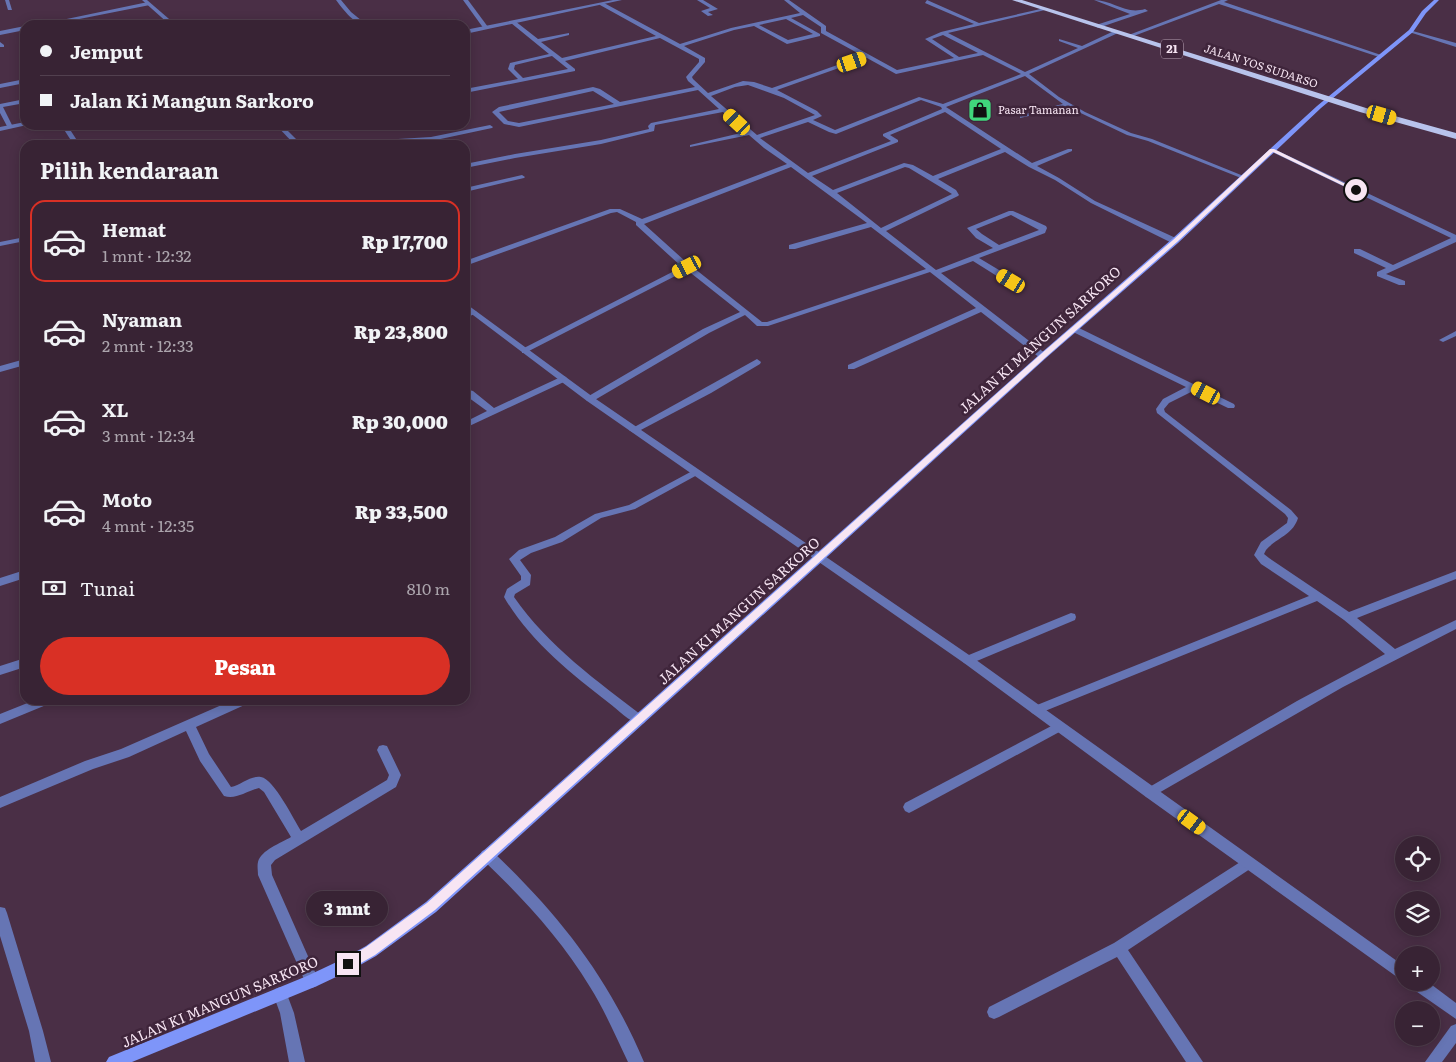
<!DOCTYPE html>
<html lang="id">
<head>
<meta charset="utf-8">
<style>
	:root { --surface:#382334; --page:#3f2b3c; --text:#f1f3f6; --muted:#aba4ac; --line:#52404f; --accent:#d93025 }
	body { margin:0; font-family:Literata,serif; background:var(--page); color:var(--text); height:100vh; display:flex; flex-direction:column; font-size:19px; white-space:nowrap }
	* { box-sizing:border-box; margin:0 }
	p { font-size:16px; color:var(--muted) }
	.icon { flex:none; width:28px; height:28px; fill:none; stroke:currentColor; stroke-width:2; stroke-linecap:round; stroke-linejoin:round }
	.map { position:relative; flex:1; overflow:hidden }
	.sheet { position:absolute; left:20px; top:140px; width:450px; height:565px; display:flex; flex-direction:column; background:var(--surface); border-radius:15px; box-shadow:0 2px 12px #0003,0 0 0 1px var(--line) }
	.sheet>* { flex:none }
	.guide { position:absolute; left:20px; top:20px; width:450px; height:110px; border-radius:15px; box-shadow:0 2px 12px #0003,0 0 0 1px var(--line); display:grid; align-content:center; height:110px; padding:0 20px; background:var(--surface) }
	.fabs { position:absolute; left:1395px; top:836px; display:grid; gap:10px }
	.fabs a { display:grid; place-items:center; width:45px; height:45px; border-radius:50%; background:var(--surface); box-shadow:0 2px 12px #0003,0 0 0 1px var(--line); font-size:25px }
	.end { position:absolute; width:22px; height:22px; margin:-11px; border:6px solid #f7e5f3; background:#111; box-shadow:0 0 0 2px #111 }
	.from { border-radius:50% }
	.bubble { position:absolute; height:35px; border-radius:18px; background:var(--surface); box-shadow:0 2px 12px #0003,0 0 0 1px var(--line); font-size:16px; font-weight:800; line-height:35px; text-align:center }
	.car { position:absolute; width:15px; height:30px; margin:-15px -8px; border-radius:6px; box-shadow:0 0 4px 1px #0007; background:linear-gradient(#f5c518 24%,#345 0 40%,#f5c518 0 76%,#345 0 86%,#f5c518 0) }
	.guide b { display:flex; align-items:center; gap:18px; height:48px; font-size:19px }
	.guide b+b { border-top:1px solid var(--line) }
	.guide i { width:12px; height:12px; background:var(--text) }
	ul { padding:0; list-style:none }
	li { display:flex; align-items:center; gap:15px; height:82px; margin:0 10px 8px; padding:0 10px; border:2px solid transparent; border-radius:15px }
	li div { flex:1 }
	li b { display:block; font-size:19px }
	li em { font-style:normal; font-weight:800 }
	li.active { border-color:var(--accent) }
	li>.icon { width:45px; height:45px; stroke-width:1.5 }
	h2 { padding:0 20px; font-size:22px; line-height:60px }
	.pay { display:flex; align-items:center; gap:12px; height:55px; padding:0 20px; font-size:19px }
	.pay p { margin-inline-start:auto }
	.cta { display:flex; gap:10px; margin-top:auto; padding:10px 20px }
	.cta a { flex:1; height:58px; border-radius:30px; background:var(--accent); color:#fff; font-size:20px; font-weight:800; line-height:58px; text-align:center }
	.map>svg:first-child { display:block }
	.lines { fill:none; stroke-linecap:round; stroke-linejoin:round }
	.minor { fill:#6675b4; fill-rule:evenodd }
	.tertiary { fill:#6675b4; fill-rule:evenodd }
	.secondary { fill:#7e95f9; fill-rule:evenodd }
	.trunk { fill:#b8c3ec; fill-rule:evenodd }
	.route { fill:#f7e5f3 }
	.labels { text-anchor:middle; stroke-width:5; stroke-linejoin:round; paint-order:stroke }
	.far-street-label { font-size:11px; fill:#f7e5f3; stroke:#3f253b }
	.far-poi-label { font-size:11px; fill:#f7e5f3; stroke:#3f253b; text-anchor:start }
	.shield { fill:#3f253b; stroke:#c0abbc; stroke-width:1 }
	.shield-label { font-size:12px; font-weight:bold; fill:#f7e5f3 }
	.street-label { font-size:14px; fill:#f7e5f3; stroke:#3f253b }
</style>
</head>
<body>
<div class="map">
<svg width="1456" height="1062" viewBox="0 0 1456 1062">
	<rect width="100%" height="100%" fill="#4a2f46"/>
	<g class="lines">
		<g class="minor">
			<polygon points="5,0 9,0 12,10 8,10"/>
			<path d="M336,0H341L351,12L367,25C354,25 343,9 336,0Z"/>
			<polygon points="463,0 468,0 488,27 488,29 484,29"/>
			<polygon points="697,0 703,0 718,9 708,12 713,15 708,16 701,11 710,8"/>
			<path d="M784,0H789L826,26V31L897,70L954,58L925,39L941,32L974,24L925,3L927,0L979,23L1045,8V10L948,33L1025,72L1078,48L1059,41V39L1082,46L1114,31H1118V33L1029,74L1059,97L1085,112L1131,133L1152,139L1246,177L1241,178L1148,141L1127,135L1068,107L1020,118V116L1041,109L1063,104L1025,76L946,107L1032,163L1068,149H1072V151L1037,166L1059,178L1095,201L1178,239V243H1172L1091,203L1055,180L1029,167L1005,152L938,179L956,190L959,195L958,196L886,231L936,270L993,248L976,238L967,228L1009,211H1013L1046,226L1047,228L1045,233L979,258L1014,279V283H1008L973,261L941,273L1046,354V358H1040L981,312L854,369H848V365L976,308L930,272L768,326H757L745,315L709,333L593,401H587L586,399L587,397L703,329L740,312L687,270L525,353H522V349L682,267L636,225V222L617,212L611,213L465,266V261L610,209H620L642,219L787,164L764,148L749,135L690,147V145L745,132L723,112L655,125L654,131L601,144L515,158L465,168V164L515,154L601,140L649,129L648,126L651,123L719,109L698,90L519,127L504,124L492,112L499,107L593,87L600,89L620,102L695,87L688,81L686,77L699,62V59L660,38L565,61L575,69V71L465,93V89L518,79L508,69L510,63L549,54L511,23V21H515L538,39L569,33V35L541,42L562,58L656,36L600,5V3H604L680,44L731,28L800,13ZM803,15L821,27V33L863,56L772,88L754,82L743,81L708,93L693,79L692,77L705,62V58L684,46L734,30L754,26L787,44L820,36V34L791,18ZM786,19L813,34L788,40L759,25ZM943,35L978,53L959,57L932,39ZM983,55L1021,74L943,104L919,97L835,130L813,120L822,116L817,111L777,90L867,58L896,74ZM552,56L568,69L523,78L514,69L515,65ZM748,85L784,98L815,115L757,135L711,96L735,87ZM593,91L614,104L519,123L508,121L499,112ZM921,100L941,107L942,109L883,134V136L891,141L808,173L760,138L808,122L829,132L836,134ZM945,112L1001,149L933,176L913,165L904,163L833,190L812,176L898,142V140L890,135ZM791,167L867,223L789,245V249H795L871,227L926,269L767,322H762L685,261L644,224ZM905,167L909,168L952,194L881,228L837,193ZM1011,215L1039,230L999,245L982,234L976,229Z"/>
			<path d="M1094,0C1113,0 1125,15 1145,9L1148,11L1098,28L1095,26L1096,25L1130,14Z"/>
			<polygon points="1221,0 1228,0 1224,2 1384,56 1379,57 1219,4 1131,37 1126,36"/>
			<polygon points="148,2 150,5 49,25 38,25"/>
			<polygon points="25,26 25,30 0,35 0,31"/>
			<polygon points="1409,30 1456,43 1456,47 1409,32"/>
			<polygon points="0,42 4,45 4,47 0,47"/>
			<polygon points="25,79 25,83 0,88 0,84"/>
			<polygon points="25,99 25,103 3,107 13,127 8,128 0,113 0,104"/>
			<polygon points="61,125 67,125 80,145 74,145"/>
			<polygon points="490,125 493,127 492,128 431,141 379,145 398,139 431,137"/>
			<polygon points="1270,149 1274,149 1456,235 1456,242 1386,274 1405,281 1405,285 1399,285 1377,276 1377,272 1386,268 1354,253 1354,249 1360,249 1393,265 1451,238 1270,151"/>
			<polygon points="522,175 525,177 524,178 465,192 465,188"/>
			<polygon points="25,237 25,241 0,246 0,242"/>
			<polygon points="470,311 476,311 477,313 465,318 465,313"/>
			<path d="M1071,327H1077L1234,404L1235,406L1234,408H1228L1193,391L1169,403L1164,409L1165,412L1291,510L1298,518C1293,535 1276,538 1266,550L1264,554L1269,558L1349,612L1456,571V579L1357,618L1395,649L1456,620V629L1343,687L1150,798L1146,797L1144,793L1146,789L1297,701L1385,654L1344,620L1317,601L1040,713L1036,715L1032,713L1030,710L1032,707L1309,596L1261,564L1254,555L1261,542L1287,523L1288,518L1285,514L1157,413L1156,409L1163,399L1186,387L1071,331Z"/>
			<polygon points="1456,331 1456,336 1443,342 1439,340"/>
			<polygon points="25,359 25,365 0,372 0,366"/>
			<polygon points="757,359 761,362 760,364 711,393 637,432 634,433 629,430"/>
			<polygon points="563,376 566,377 567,379 566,381 465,428 465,422 487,411 465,395 465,389 473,391 494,408"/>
			<path d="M696,469L701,472L699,474L635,509L601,518L562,542L531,553L520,560L531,575L530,585L515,594L514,597C548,646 597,681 644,717L646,720L644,723L640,725C629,721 618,710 609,703C570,673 529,640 504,597L507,589L521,580V576L509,559L519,550L555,537L595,514L629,505Z"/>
			<polygon points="25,570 25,578 0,586 0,578"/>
			<polygon points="1071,613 1075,614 1076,617 1075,620 972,663 968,664 964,663 962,660 964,657"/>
			<polygon points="25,658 25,667 0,675 0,666"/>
			<polygon points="35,700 53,700 51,703 0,724 0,714"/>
			<path d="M233,700H251L249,703L196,727L209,754L231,787C241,785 251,775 261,777C274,779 294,820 301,831L387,780L389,775L377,750L379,746L383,745L387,746L401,775L396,787L275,860L271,865L272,875L319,981L317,986L312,988L307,986L258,875C258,871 257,866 258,862C261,850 281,843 291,837L264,792L259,788C247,791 236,800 224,796L200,761L186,731L129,757L93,769L0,808V797L85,761L121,749Z"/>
			<polygon points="1059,722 1063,724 1065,727 1063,730 913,811 909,813 905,811 903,807 905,803"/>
			<path d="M487,849L492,851C559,915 607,975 644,1062H628C616,1037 605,1011 590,987C561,939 523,898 482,859L480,855L482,851Z"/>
			<polygon points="1248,857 1253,859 1255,863 1253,867 1128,950 1203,1062 1186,1062 1117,957 999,1017 994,1019 989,1017 987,1012 989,1007 1114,943"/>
			<polygon points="280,987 285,989 294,1013 305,1062 289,1062 280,1013 273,994 275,989"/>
		</g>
		<g class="tertiary">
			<polygon points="142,0 147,0 176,25 170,25"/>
			<polygon points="613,0 622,0 465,34 465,30"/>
			<polygon points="25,122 25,125 27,125 0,131 0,127"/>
			<polygon points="276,125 282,125 302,145 295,145"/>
			<polygon points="465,303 593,397 972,657 1404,966 1404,982 1146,797 964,663 587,401 465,309"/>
			<polygon points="0,907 5,908 7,913 43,1031 51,1062 35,1062 29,1031 0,936"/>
			<polygon points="1408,982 1428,982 1456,1003 1456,1019 1410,987"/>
			<polygon points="1456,1024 1456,1043 1442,1062 1425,1062 1451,1026"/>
		</g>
		<polygon class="secondary" points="1434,0 1439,0 1426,13 1413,32 1321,108 1178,243 1046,358 436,912 376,956 353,969 317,986 132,1062 106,1062 109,1057 307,976 343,959 366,946 426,902 1040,354 1172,239 1317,106 1409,30 1422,11"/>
		<polygon class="trunk" points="1012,0 1022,0 1366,108 1456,133 1456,139 1360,112"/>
	</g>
	<polygon class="route" points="1270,149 1274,149 1358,190 1354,191 1273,152 1177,242 1046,357 435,910 375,955 352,968 348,970 344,968 342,964 344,960 366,947 427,903 1041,354 1173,240"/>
	<defs>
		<g id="shop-square" transform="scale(1.25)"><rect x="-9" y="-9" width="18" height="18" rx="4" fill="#40d77c" stroke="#3f253b"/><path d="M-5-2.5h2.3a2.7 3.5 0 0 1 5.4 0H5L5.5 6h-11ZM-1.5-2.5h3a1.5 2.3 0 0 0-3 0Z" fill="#111"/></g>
	</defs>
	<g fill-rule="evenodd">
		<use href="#shop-square" x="980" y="110"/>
	</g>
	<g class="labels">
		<g class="far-street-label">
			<text transform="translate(1261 66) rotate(18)" y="4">JALAN YOS SUDARSO</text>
		</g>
		<g class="far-poi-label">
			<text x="998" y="114">Pasar Tamanan</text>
		</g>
		<rect class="shield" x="1161" y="39.5" width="22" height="19" rx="4"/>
		<g class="shield-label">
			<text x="1172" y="53">21</text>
		</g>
		<g class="street-label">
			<text transform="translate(1040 340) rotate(-42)" y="5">JALAN KI MANGUN SARKORO</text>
			<text transform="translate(739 611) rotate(-42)" y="5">JALAN KI MANGUN SARKORO</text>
			<text transform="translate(220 1002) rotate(-23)" y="5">JALAN KI MANGUN SARKORO</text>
		</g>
	</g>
</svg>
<div class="fabs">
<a><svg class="icon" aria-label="locate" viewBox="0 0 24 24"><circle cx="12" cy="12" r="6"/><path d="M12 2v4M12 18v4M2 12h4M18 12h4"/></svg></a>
<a><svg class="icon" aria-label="layers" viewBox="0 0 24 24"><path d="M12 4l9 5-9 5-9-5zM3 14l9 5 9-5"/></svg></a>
<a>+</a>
<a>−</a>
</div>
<i class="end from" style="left:1356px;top:190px"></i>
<i class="end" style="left:348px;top:964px"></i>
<div class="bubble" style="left:306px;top:891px;width:82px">3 mnt</div>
<i class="car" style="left:852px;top:62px;rotate:71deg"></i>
<i class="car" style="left:1382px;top:115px;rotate:106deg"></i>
<i class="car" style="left:737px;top:122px;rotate:313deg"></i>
<i class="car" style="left:687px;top:267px;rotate:243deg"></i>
<i class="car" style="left:1011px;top:281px;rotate:301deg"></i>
<i class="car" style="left:1206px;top:393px;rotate:297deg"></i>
<i class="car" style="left:1192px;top:822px;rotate:126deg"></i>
<div class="guide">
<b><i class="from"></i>Jemput</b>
<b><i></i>Jalan Ki Mangun Sarkoro</b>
</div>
<section class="sheet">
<h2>Pilih kendaraan</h2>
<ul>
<li class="active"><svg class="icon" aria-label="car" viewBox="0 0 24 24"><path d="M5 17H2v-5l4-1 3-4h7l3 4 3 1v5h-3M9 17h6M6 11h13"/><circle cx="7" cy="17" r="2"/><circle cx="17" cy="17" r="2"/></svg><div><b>Hemat</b><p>1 mnt · 12:32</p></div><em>Rp 17,700</em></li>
<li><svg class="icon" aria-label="car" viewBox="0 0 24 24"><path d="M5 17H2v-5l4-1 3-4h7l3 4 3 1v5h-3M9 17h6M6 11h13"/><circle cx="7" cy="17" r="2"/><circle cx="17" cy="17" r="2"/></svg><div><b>Nyaman</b><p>2 mnt · 12:33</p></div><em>Rp 23,800</em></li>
<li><svg class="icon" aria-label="car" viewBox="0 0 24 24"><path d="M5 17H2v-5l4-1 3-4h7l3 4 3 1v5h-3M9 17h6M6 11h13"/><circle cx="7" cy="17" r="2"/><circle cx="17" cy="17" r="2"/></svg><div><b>XL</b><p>3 mnt · 12:34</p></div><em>Rp 30,000</em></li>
<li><svg class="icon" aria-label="car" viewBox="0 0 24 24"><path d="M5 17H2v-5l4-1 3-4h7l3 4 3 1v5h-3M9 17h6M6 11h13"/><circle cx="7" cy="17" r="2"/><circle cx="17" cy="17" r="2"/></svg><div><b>Moto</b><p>4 mnt · 12:35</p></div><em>Rp 33,500</em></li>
</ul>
<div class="pay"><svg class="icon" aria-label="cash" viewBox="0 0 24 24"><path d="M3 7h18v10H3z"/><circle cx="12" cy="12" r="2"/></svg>Tunai<p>810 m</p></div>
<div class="cta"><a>Pesan</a></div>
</section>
</div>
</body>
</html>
